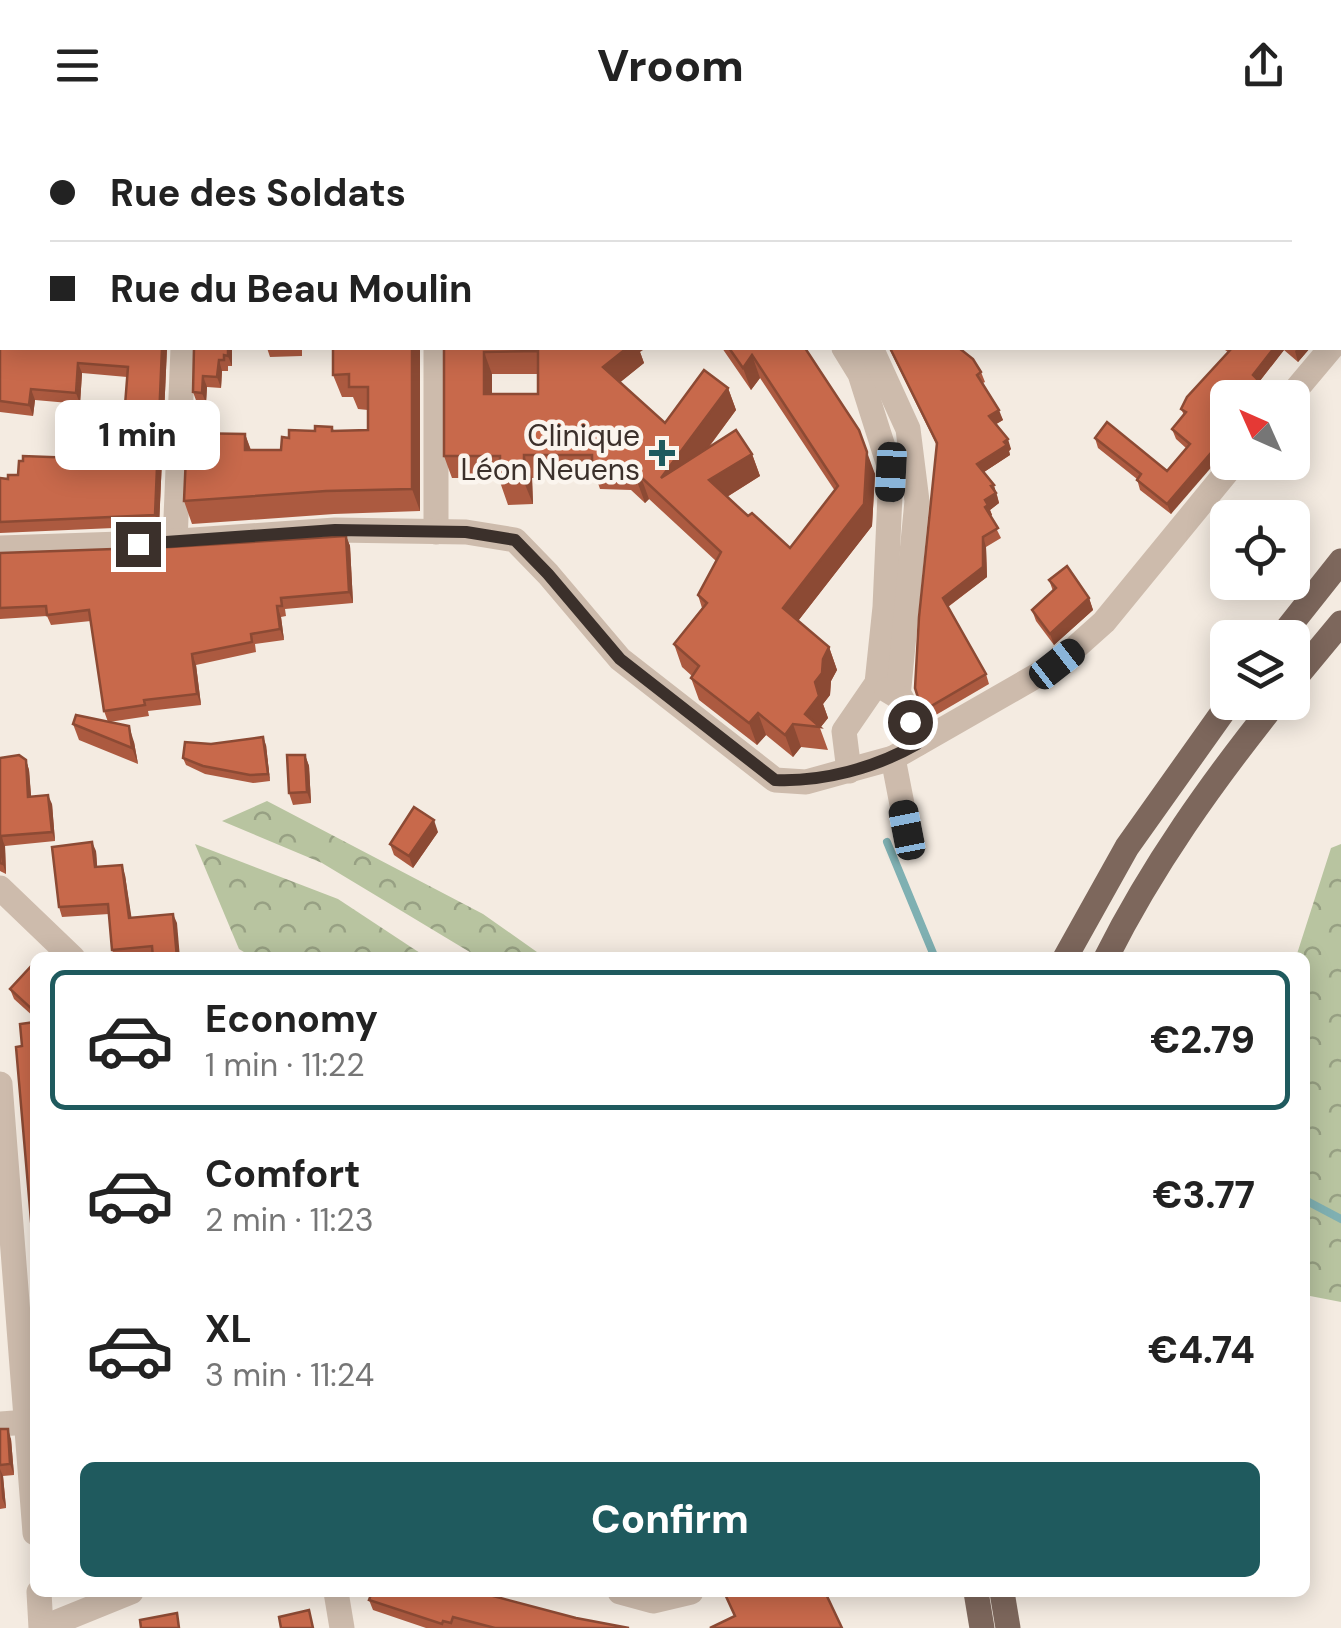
<!DOCTYPE html>
<html lang="en">
<head>
<meta charset="utf-8">
<style>
	:root { --surface:#fff; --page:#f2f2f2; --text:#222; --muted:#767676; --line:#e0e0e0; --accent:#1f5a5e }
	body { margin:0; font-family:"DM Sans",sans-serif; background:var(--page); color:var(--text); height:100vh; display:flex; flex-direction:column; font-size:38px; white-space:nowrap }
	* { box-sizing:border-box; margin:0 }
	p { font-size:32px; color:var(--muted) }
	.icon { flex:none; width:55px; height:55px; fill:none; stroke:currentColor; stroke-width:2; stroke-linecap:round; stroke-linejoin:round }
	.map { position:relative; flex:1; overflow:hidden }
	.panel { position:absolute; left:30px; top:822px; width:1280px; height:645px; display:flex; flex-direction:column; background:var(--surface); border-radius:15px; box-shadow:0 5px 25px #0003 }
	.panel>* { flex:none }
	.hud { position:absolute; left:0px; top:0px; width:1342px; height:220px; box-shadow:0 5px 25px #0003; display:grid; align-content:center; height:220px; padding:0 50px; background:var(--surface) }
	.needle { width:65px; rotate:315deg }
	.buttons { position:absolute; left:1210px; top:250px; display:grid; gap:20px }
	.buttons a { display:grid; place-items:center; width:100px; height:100px; border-radius:15px; background:var(--surface); box-shadow:0 5px 25px #0003; font-size:50px }
	.end { position:absolute; width:45px; height:45px; margin:-22px; border:12px solid #3b302b; background:#fff; box-shadow:0 0 0 5px #fff }
	.from { border-radius:50% }
	.bubble { position:absolute; height:70px; border-radius:15px; background:var(--surface); box-shadow:0 5px 25px #0003; font-size:32px; font-weight:800; line-height:70px; text-align:center }
	.car { position:absolute; width:30px; height:60px; margin:-30px -15px; border-radius:12px; box-shadow:0 0 8px 2px #0007; background:linear-gradient(#222 24%,#8ab4d8 0 40%,#222 0 76%,#8ab4d8 0 86%,#222 0) }
	.hud b { display:flex; align-items:center; gap:35px; height:95px; font-size:38px }
	.hud b+b { border-top:2px solid var(--line) }
	.hud i { width:25px; height:25px; background:var(--text) }
	ul { padding:18px 0 0; list-style:none }
	li { display:flex; align-items:center; gap:30px; height:140px; margin:0 20px 15px; padding:0 30px; border:5px solid transparent; border-radius:15px }
	li div { flex:1 }
	li b { display:block; font-size:38px }
	li em { font-style:normal; font-weight:800 }
	li.selected { border-color:var(--accent) }
	li>.icon { width:90px; height:90px; stroke-width:1.5 }
	.action { display:flex; gap:20px; margin-top:auto; padding:20px 50px }
	.action a { flex:1; height:115px; border-radius:15px; background:var(--accent); color:#fff; font-size:40px; font-weight:800; line-height:115px; text-align:center }
	header { display:flex; justify-content:space-between; align-items:center; height:130px; padding:0 50px; background:var(--surface); font-size:45px; font-weight:800 }
	.map>svg:first-child { display:block }
	.forest { fill:url(#forest-crowns) }
	.lines { fill:none; stroke-linecap:round; stroke-linejoin:round }
	.stream { stroke:#7fb0b2; stroke-width:8 }
	.minor { stroke:#cdbbac; stroke-width:25 }
	.primary { stroke:#7d675c; stroke-width:25 }
	.wall { fill:#ac5a40; fill-rule:evenodd }
	.shaded-wall { fill:#8c4a34 }
	.building { fill:#c8694b; stroke:#8c4a34; stroke-width:2.5; fill-rule:evenodd }
	.route { stroke:#3b302b; stroke-width:12 }
	.poi-dot { fill:#1f5a5e; stroke:#fbf5ee; stroke-width:4 }
	.labels { text-anchor:middle; stroke-width:9; stroke-linejoin:round; paint-order:stroke }
	.poi-label { font-size:30px; fill:#3b302b; stroke:#fbf5ee; text-anchor:end }
</style>
</head>
<body>
<header><svg class="icon" aria-label="menu" viewBox="0 0 24 24"><path d="M4 6h16M4 12h16M4 18h16"/></svg>Vroom<svg class="icon" aria-label="share" viewBox="0 0 24 24"><path d="M12 15V3M7 8l5-5 5 5M5 13v7h14v-7"/></svg></header>
<div class="map">
<svg width="1341" height="1498" viewBox="0 0 1341 1498">
	<defs>
		<pattern id="forest-crowns" width="20" height="18" patternUnits="userSpaceOnUse" patternTransform="scale(2.5)"><rect width="20" height="18" fill="#b8c4a0"/><path d="M2 6a3 3 0 1 1 6 0M12 15a3 3 0 1 1 6 0" fill="none" stroke="#97a083"/></pattern>
	</defs>
	<rect width="100%" height="100%" fill="#f4ebe1"/>
	<g class="forest">
		<polygon points="831,0 1118,0 833,2"/>
		<polygon points="267,671 483,784 544,827 478,827 322,733 222,691"/>
		<polygon points="195,714 338,769 426,827 252,827 239,819"/>
		<polygon points="1341,714 1341,1172 1305,1165 1305,828 1296,827 1331,718"/>
	</g>
	<g class="lines">
		<g class="stream">
			<polyline points="887,712 935,828"/>
			<polyline points="1305,1070 1341,1089"/>
		</g>
		<g class="minor">
			<polyline points="435,0 435,2"/>
			<polyline points="537,0 543,2"/>
			<polyline points="691,0 694,2"/>
			<polyline points="191,2 192,0"/>
			<polyline points="436,218 436,402"/>
			<polyline points="844,218 860,244 891,342 885,477 877,553 844,601 849,641"/>
			<polyline points="871,218 908,299 917,371 898,567"/>
			<polyline points="1289,268 1331,218"/>
			<polyline points="175,412 183,218"/>
			<polyline points="0,418 151,413 335,400 466,402 515,410 548,444 620,529 775,650 806,652 893,628 1057,534 1104,492 1235,332"/>
			<polyline points="887,560 902,569 917,614"/>
			<polyline points="893,628 907,700"/>
			<polyline points="0,758 73,828"/>
			<polyline points="0,954 35,1403"/>
			<polyline points="0,1294 28,1292"/>
			<polyline points="39,1462 41,1498"/>
			<polyline points="336,1462 342,1498"/>
			<polyline points="620,1462 653,1471 691,1462"/>
			<polyline points="42,1498 131,1462"/>
		</g>
		<g class="primary">
			<polyline points="1280,508 1341,431"/>
			<polyline points="1292,552 1341,493"/>
			<polyline points="1065,828 1127,717 1230,572"/>
			<path d="M1106,828C1152,736 1212,652 1276,572"/>
			<polyline points="976,1462 982,1498"/>
			<polyline points="1002,1462 1008,1498"/>
		</g>
	</g>
	<g class="wall">
		<rect x="204" y="0" width="98" height="2"/>
		<polygon points="0,153 2,218 167,218 159,396 0,403 0,348 8,349 18,345 121,326 127,247 82,243 80,274 35,270 33,286 0,282"/>
		<polygon points="194,218 232,218 232,236 228,236 228,241 222,241 221,258 207,257 206,273 197,273 193,262"/>
		<polygon points="267,218 302,218 302,226 270,227"/>
		<polygon points="333,218 420,218 420,381 334,384 192,394 184,371 245,304 251,320 281,320 289,308 332,297 334,301 368,300 368,280 358,279 353,267 342,267 333,245"/>
		<path d="M444,218L640,222L644,233L620,252L665,293L728,258L736,280L709,317L752,324L760,346L727,367L748,386L790,418L835,361L760,248L751,260L722,218H805L875,344L872,396L798,491L829,517L837,540L831,551L830,565L823,574L828,588L820,598L828,620L801,617L793,627L766,605L757,615L699,570L691,548L692,546L682,537L674,514L702,478L698,465L716,431L649,369L645,373L631,360L600,359L596,347L532,348L533,374L508,375L500,352V348H452L444,326ZM492,244H538V264H492Z"/>
		<polygon points="889,218 981,242 985,252 983,253 1003,290 996,294 1011,319 1009,321 1010,325 984,342 997,365 999,373 990,380 992,385 990,386 1001,408 986,417 987,447 948,477 986,544 989,554 929,589 925,587 915,558 937,316"/>
		<polygon points="1222,218 1310,218 1298,232 1284,220 1259,252 1262,260 1256,268 1228,268 1171,384 1140,360 1137,349 1098,318 1095,308 1167,341 1186,318 1176,309 1172,299 1184,285 1181,279 1228,222"/>
		<polygon points="346,406 350,416 353,473 285,479 286,486 281,487 284,510 255,514 256,522 196,535 201,575 148,581 149,586 109,592 134,612 138,634 79,610 73,594 108,592 104,581 91,491 51,495 47,486 0,489 0,423 171,417"/>
		<polygon points="1049,450 1089,468 1093,480 1054,515 1036,491 1032,480 1053,461"/>
		<polygon points="211,614 266,615 270,651 253,653 205,644 186,635 183,628"/>
		<polygon points="305,625 309,636 311,673 293,675 289,663"/>
		<polygon points="0,628 26,630 29,640 31,667 52,674 55,711 5,716 6,744 0,741"/>
		<polygon points="438,702 413,738 394,725 390,714"/>
		<polygon points="96,721 97,737 125,745 131,788 177,793 153,825 115,828 112,820 109,784 62,787 59,777"/>
		<polygon points="35,832 35,888 14,869 10,859"/>
		<polygon points="0,1299 11,1309 14,1345 3,1346 6,1378 0,1379"/>
		<polygon points="369,1470 576,1488 629,1498 426,1498 373,1480"/>
	</g>
	<g class="shaded-wall">
		<polygon points="162,218 167,218 159,396 155,385"/>
		<polygon points="228,218 232,218 232,236 228,226"/>
		<polygon points="412,218 420,218 420,381 412,359"/>
		<polygon points="627,218 646,218 640,222 644,233 612,259 603,237"/>
		<polygon points="1274,218 1283,218 1284,220 1259,252 1262,260 1256,268 1244,268 1253,245"/>
		<polygon points="1298,218 1310,218 1298,232 1295,221"/>
		<polygon points="484,222 492,244 492,286 484,264"/>
		<polygon points="752,225 760,248 751,260 743,238"/>
		<polygon points="219,230 222,241 221,258 217,247"/>
		<polygon points="78,233 82,243 80,274 76,263"/>
		<polygon points="203,246 207,257 206,273 202,263"/>
		<polygon points="728,258 736,280 669,370 661,348"/>
		<polygon points="31,259 35,270 33,286 29,275"/>
		<polygon points="999,280 1003,290 993,296 989,286"/>
		<polygon points="859,300 875,344 872,396 791,500 783,478 864,374"/>
		<polygon points="1228,303 1228,318 1171,384 1167,374"/>
		<polygon points="245,304 253,327 245,320"/>
		<polygon points="1008,309 1011,319 1009,321 1010,325 981,344 977,334"/>
		<polygon points="752,324 760,346 717,373 709,350"/>
		<polygon points="524,325 532,348 533,374 524,352"/>
		<polygon points="641,347 649,369 645,373 637,351"/>
		<polygon points="994,355 999,373 990,380 992,385 988,387 985,377 985,370"/>
		<polygon points="346,406 350,416 353,473 349,462"/>
		<polygon points="983,407 986,417 987,447 946,478 943,468"/>
		<polygon points="1089,468 1093,480 1054,515 1050,504"/>
		<polygon points="277,476 281,487 284,510 280,499"/>
		<polygon points="829,517 837,540 831,551 830,565 823,574 828,588 820,598 805,584 823,529"/>
		<polygon points="192,524 196,535 201,575 197,564"/>
		<polygon points="758,583 766,605 757,615 749,593"/>
		<polygon points="793,594 801,617 793,627 785,605"/>
		<polygon points="129,596 134,612 138,634 132,618"/>
		<polygon points="263,607 266,615 270,651 268,644"/>
		<polygon points="305,625 309,636 311,673 307,662"/>
		<polygon points="26,630 29,640 32,677 28,667"/>
		<polygon points="48,665 52,674 55,711 52,702"/>
		<polygon points="434,690 438,702 413,738 409,726"/>
		<polygon points="1,706 5,716 6,744 3,734"/>
		<polygon points="92,712 96,721 98,747 95,737"/>
		<polygon points="122,735 125,745 133,797 129,788"/>
		<polygon points="173,784 177,793 180,828 177,828"/>
		<polygon points="8,1299 11,1309 14,1345 10,1334"/>
		<polygon points="0,1339 3,1346 6,1378 2,1368"/>
	</g>
	<g class="building">
		<polygon points="95,0 164,0 163,2 95,2"/>
		<rect x="204" y="0" width="34" height="2"/>
		<rect x="357" y="0" width="54" height="2"/>
		<rect x="450" y="0" width="74" height="2"/>
		<polygon points="723,0 772,0 773,2 726,2"/>
		<polygon points="777,0 814,0 817,2 777,2"/>
		<polygon points="1154,0 1168,0 1171,2 1151,2"/>
		<polygon points="1341,75 1341,167 1340,168 1340,76"/>
		<polygon points="0,153 2,153 2,218 162,218 155,385 0,392 0,348 8,349 8,345 18,345 19,331 23,331 23,326 104,329 105,324 121,326 128,237 78,233 76,263 31,259 29,275 0,271"/>
		<polygon points="194,218 228,218 228,226 224,225 224,230 219,230 217,247 203,246 202,263 193,262"/>
		<polygon points="333,218 412,218 412,359 326,361 184,371 187,303 245,304 245,320 281,320 282,307 289,308 289,300 315,301 315,296 332,297 332,301 368,300 368,257 349,257 349,244 333,245"/>
		<path d="M444,218H627L603,237L665,293L704,240L728,258L661,348L736,300L752,324L709,350L748,386L752,383L790,418L838,356L752,225L743,238L729,218H805L859,300L867,322L864,374L783,478L829,517L823,529L822,543L815,552L819,566L805,584L820,597L793,594L785,605L758,583L749,593L691,548L699,536L674,514L707,473L698,465L721,422L641,347L637,351L623,337H592V325H524V352H500V326H444ZM538,221V264H484V222Z"/>
		<polygon points="890,218 959,218 973,229 981,242 977,245 999,280 989,286 1008,309 1004,312 1007,315 977,334 994,355 991,356 996,363 985,370 988,375 985,377 998,398 983,407 983,437 943,468 986,544 926,579 921,577 915,558 919,487 937,313"/>
		<polygon points="1231,218 1274,218 1253,245 1258,250 1244,268 1228,268 1228,288 1223,294 1228,297 1228,303 1167,374 1137,350 1141,344 1095,308 1107,292 1167,341 1190,314 1172,299 1186,282 1181,279 1187,267 1232,218"/>
		<polygon points="346,406 349,462 281,468 282,476 277,476 280,499 251,504 252,512 192,524 197,564 144,570 145,575 104,581 89,480 47,485 46,476 0,478 0,423 171,417"/>
		<polygon points="1067,436 1089,468 1050,504 1032,480 1056,458 1049,450"/>
		<polygon points="76,585 129,596 132,618 73,594"/>
		<polygon points="263,607 268,644 250,645 203,636 183,628 185,612 211,614"/>
		<polygon points="19,625 26,630 28,667 48,665 52,702 1,706 3,734 0,733 0,628"/>
		<polygon points="287,625 305,625 307,662 289,663"/>
		<polygon points="414,677 434,690 409,726 390,714"/>
		<polygon points="92,712 95,737 122,735 129,788 173,784 177,828 153,828 152,816 112,820 108,774 59,777 52,717"/>
		<polygon points="35,832 35,882 10,859"/>
		<polygon points="35,892 35,1137 16,917 22,916 20,894"/>
		<polygon points="0,1299 8,1299 10,1334 0,1335"/>
		<polygon points="372,1462 478,1462 576,1488 629,1498 495,1498 453,1487 451,1493 443,1491 442,1494 369,1470"/>
		<polygon points="724,1462 825,1462 842,1498 710,1498 735,1486"/>
		<polygon points="309,1480 313,1498 281,1498 279,1487"/>
		<polygon points="177,1483 179,1498 141,1498 140,1490"/>
	</g>
	<g class="lines">
		<path class="route" d="M138,414L335,400L466,402L515,410L548,444L620,529L775,650C823,652 875,638 917,614L910,592"/>
	</g>
	<path class="poi-dot" d="M657 308h10v10h10v10h-10v10h-10v-10h-10v-10h10z"/>
	<g class="labels">
		<g class="poi-label">
			<text x="640" y="316">Clinique<tspan x="640" dy="34">Léon Neuens</tspan></text>
		</g>
	</g>
</svg>
<div class="buttons">
<a><svg class="needle" viewBox="-14 -14 28 28"><path d="M0-13l5 13h-10z" fill="#e53935"/><path d="M0 13l5-13h-10z" fill="#767676"/></svg></a>
<a><svg class="icon" aria-label="locate" viewBox="0 0 24 24"><circle cx="12" cy="12" r="6"/><path d="M12 2v4M12 18v4M2 12h4M18 12h4"/></svg></a>
<a><svg class="icon" aria-label="layers" viewBox="0 0 24 24"><path d="M12 4l9 5-9 5-9-5zM3 14l9 5 9-5"/></svg></a>
</div>
<i class="end from" style="left:910px;top:592px"></i>
<i class="end" style="left:138px;top:414px"></i>
<div class="bubble" style="left:55px;top:270px;width:165px">1 min</div>
<i class="car" style="left:891px;top:342px;rotate:183deg"></i>
<i class="car" style="left:1057px;top:534px;rotate:52deg"></i>
<i class="car" style="left:907px;top:700px;rotate:349deg"></i>
<div class="hud">
<b><i class="from"></i>Rue des Soldats</b>
<b><i></i>Rue du Beau Moulin</b>
</div>
<section class="panel">
<ul>
<li class="selected"><svg class="icon" aria-label="car" viewBox="0 0 24 24"><path d="M5 17H2v-5l4-1 3-4h7l3 4 3 1v5h-3M9 17h6M6 11h13"/><circle cx="7" cy="17" r="2"/><circle cx="17" cy="17" r="2"/></svg><div><b>Economy</b><p>1 min · 11:22</p></div><em>€2.79</em></li>
<li><svg class="icon" aria-label="car" viewBox="0 0 24 24"><path d="M5 17H2v-5l4-1 3-4h7l3 4 3 1v5h-3M9 17h6M6 11h13"/><circle cx="7" cy="17" r="2"/><circle cx="17" cy="17" r="2"/></svg><div><b>Comfort</b><p>2 min · 11:23</p></div><em>€3.77</em></li>
<li><svg class="icon" aria-label="car" viewBox="0 0 24 24"><path d="M5 17H2v-5l4-1 3-4h7l3 4 3 1v5h-3M9 17h6M6 11h13"/><circle cx="7" cy="17" r="2"/><circle cx="17" cy="17" r="2"/></svg><div><b>XL</b><p>3 min · 11:24</p></div><em>€4.74</em></li>
</ul>
<div class="action"><a>Confirm</a></div>
</section>
</div>
</body>
</html>
